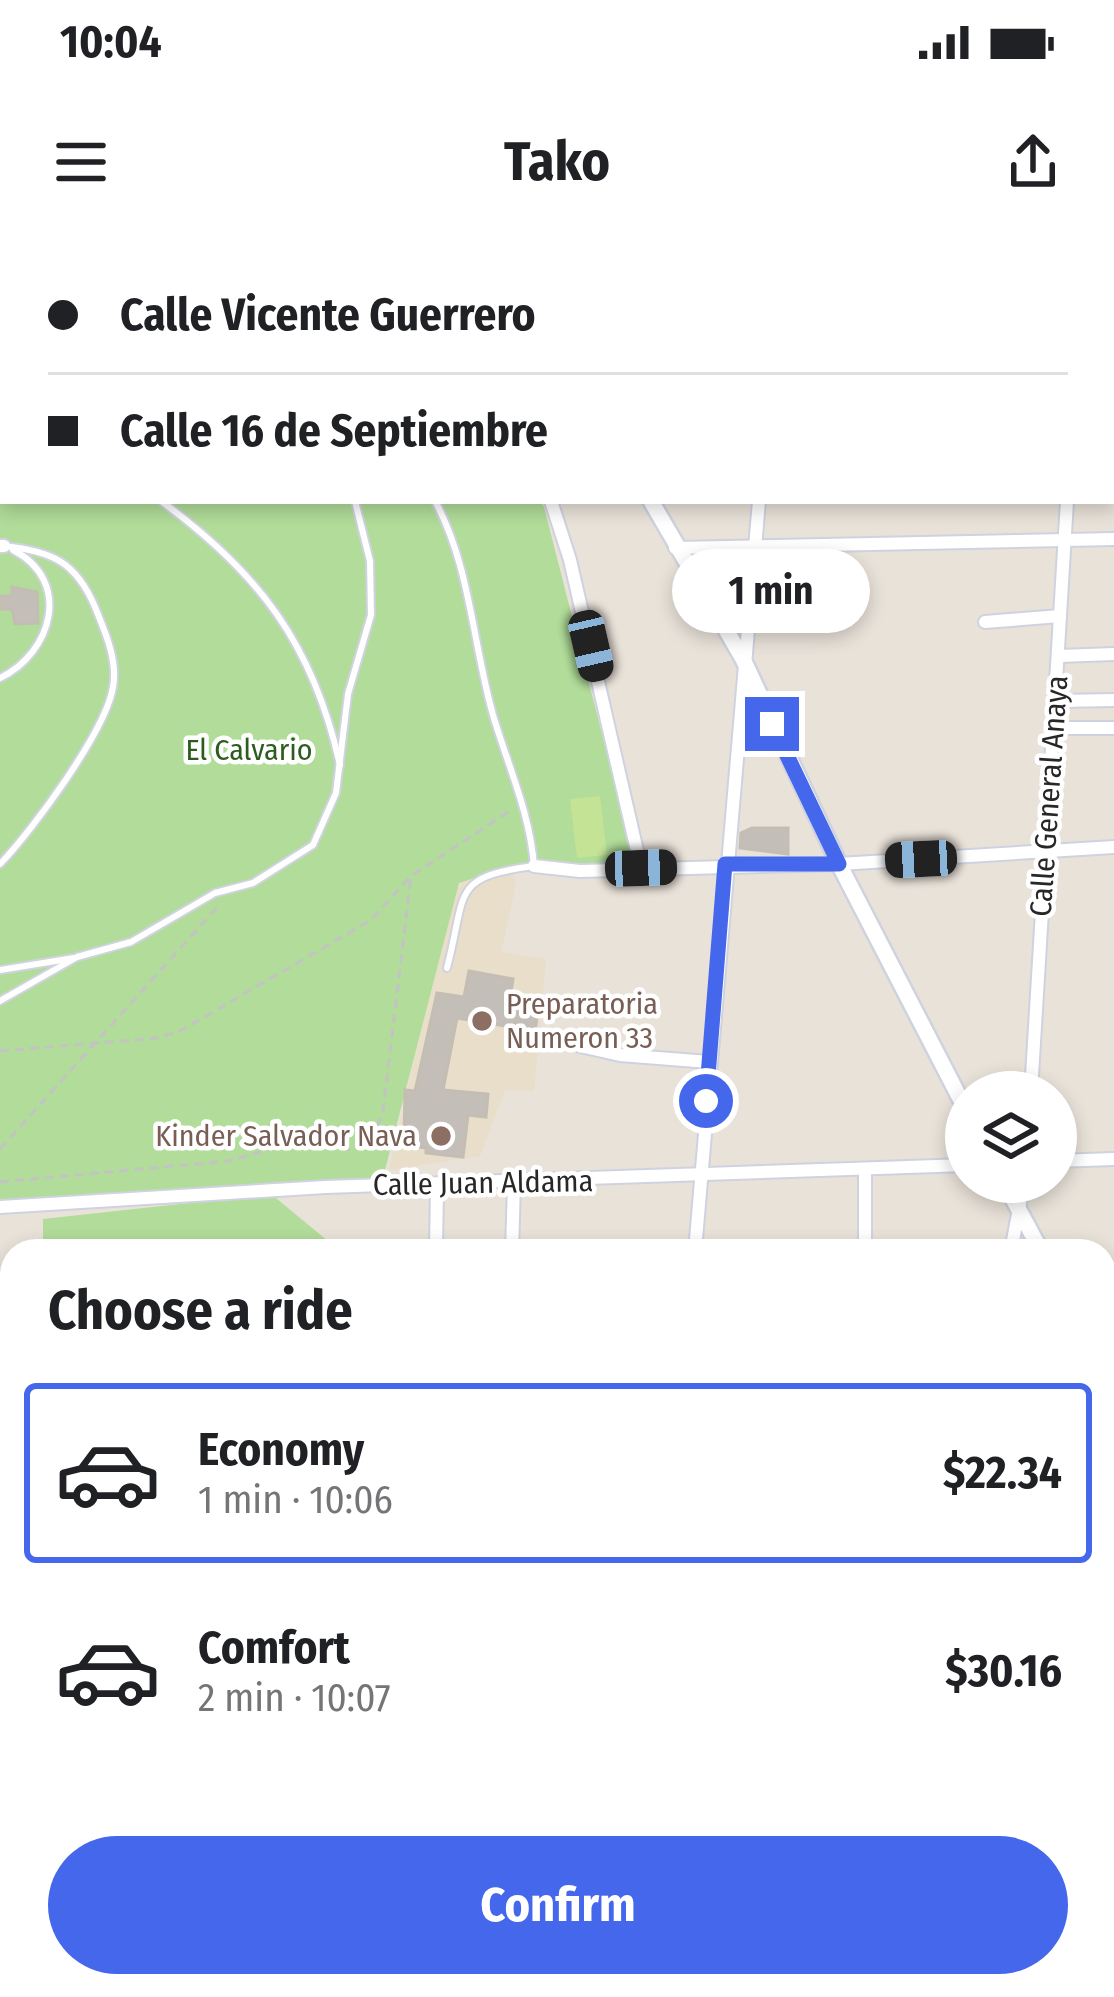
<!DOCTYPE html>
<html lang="en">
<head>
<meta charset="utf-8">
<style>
	:root { --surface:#fff; --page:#f2f2f2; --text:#202124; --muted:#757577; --line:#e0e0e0; --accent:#4467eb }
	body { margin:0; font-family:"Fira Sans Condensed",sans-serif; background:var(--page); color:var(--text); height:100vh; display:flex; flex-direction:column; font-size:45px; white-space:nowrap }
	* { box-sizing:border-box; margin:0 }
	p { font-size:39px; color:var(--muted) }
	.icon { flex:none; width:66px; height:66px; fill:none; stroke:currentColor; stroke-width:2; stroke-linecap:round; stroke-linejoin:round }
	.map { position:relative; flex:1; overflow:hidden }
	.details { position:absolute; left:0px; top:999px; width:1116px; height:759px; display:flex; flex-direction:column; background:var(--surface); border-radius:36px 36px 0 0; box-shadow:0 6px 18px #0003 }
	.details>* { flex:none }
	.guide { position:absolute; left:0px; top:0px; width:1116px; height:264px; box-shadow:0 6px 18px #0003; display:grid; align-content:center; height:264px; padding:0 48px; background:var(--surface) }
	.tools { position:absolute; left:945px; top:831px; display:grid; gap:24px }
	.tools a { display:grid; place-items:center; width:132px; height:132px; border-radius:50%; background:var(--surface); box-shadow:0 6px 18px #0003; font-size:60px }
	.end { position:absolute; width:54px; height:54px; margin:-27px; border:15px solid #4467eb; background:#fff; box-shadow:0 0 0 6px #fff }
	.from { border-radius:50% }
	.bubble { position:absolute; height:84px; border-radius:42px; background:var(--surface); box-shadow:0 6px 18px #0003; font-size:39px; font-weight:700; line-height:84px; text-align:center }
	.car { position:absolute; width:36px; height:72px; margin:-36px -18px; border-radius:15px; box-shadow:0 0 9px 3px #0007; background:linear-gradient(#222 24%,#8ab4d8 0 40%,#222 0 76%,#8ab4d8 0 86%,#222 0) }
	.guide b { display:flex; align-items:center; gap:42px; height:114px; font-size:45px }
	.guide b+b { border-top:3px solid var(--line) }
	.guide i { width:30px; height:30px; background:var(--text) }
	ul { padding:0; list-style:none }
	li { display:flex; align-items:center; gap:36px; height:180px; margin:0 24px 18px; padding:0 24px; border:6px solid transparent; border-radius:12px }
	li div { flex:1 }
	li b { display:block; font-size:45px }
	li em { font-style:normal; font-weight:700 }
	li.on { border-color:var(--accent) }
	li>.icon { width:108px; height:108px; stroke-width:1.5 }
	h2 { padding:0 48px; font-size:54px; line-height:144px }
	.cta { display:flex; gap:24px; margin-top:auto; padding:24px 48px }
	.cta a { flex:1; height:138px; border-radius:72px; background:var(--accent); color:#fff; font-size:48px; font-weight:700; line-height:138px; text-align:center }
	.status { display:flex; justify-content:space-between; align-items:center; height:84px; padding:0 60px; background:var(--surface); direction:ltr }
	.status svg { height:33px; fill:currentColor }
	header { display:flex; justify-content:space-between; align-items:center; height:156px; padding:0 48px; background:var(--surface); font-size:54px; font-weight:700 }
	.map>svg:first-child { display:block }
	.education { fill:#e9dec9 }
	.green { fill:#b1dc99 }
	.pitch { fill:#c4e395 }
	.building { fill:#c4beb9; stroke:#c3bdb3; stroke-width:3 }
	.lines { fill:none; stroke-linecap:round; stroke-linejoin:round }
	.service-casing { stroke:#cfd2df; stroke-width:10 }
	.minor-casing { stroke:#cfd2df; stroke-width:16 }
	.tertiary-casing { stroke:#cfd2df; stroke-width:20 }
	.trunk-casing { stroke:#c3c3c3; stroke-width:22 }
	.path { stroke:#c3c3c3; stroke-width:3; stroke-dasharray:9 6; stroke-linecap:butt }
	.service { stroke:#fff; stroke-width:6 }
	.minor { stroke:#fff; stroke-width:12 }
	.tertiary { stroke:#fff; stroke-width:15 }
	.trunk { stroke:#ebae5f; stroke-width:18 }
	.route { stroke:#4467eb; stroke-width:15 }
	.education-dot { fill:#8d6e63; stroke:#fff; stroke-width:4.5 }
	.labels { text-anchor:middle; stroke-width:9; stroke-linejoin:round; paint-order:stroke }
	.park-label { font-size:30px; fill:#2d5d1e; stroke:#fff }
	.street-label { font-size:30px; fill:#272727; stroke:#fff }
	.education-label { font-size:30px; fill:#785e54; stroke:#fff; text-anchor:start }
</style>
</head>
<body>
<div class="status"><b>10:04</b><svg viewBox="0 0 49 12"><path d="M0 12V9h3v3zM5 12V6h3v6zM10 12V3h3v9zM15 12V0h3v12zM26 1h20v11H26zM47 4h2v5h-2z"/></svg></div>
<header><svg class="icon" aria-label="menu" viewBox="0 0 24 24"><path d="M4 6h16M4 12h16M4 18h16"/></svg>Tako<svg class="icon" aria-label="share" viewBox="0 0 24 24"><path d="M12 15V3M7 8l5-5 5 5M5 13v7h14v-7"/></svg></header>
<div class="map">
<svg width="1114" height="1757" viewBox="0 0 1114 1757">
	<rect width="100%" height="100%" fill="#e9e2d9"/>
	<polygon class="education" points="511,626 516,645 501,712 546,719 534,851 505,850 480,916 389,930 452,654 472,632"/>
	<g class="green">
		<polygon points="0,0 329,3 3,3 3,261 540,261 544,267 635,623 508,627 459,643 383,938 0,974"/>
		<polygon points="271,954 340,1011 43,1011 43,979"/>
		<polygon points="1104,1214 1114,1214 1114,1422 1104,1423 1106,1558 1114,1558 1114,1618 1104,1619"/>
	</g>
	<polygon class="pitch" points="600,556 607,615 577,618 570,559"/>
	<g class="building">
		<polygon points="12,347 37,352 38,383 15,384 12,369 0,369 0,356 12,356"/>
		<polygon points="752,588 788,588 788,614 740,608 741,593"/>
		<polygon points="469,731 513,739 509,765 538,770 535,791 457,778 443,850 488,854 486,877 468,875 463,917 426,913 426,908 404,905 405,850 415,851 437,753 464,757"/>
		<polygon points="12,1387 12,1493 0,1493 0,1393"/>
	</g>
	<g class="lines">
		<g class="service-casing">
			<g id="service">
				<polyline points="116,0 120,3"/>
				<polyline points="0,206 3,207"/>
				<path d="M161,261C259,333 313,404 340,525"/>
				<path d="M435,261C470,325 473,405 493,475C508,526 530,573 534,626C450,637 467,652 447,728"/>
				<path d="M0,438C52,413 73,341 13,310"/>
				<path d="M0,624C32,591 106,491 113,447C118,420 105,392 95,367C76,322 52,311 4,306"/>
				<polyline points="0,730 74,718"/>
				<polyline points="0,761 77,717 131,702 215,653 253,643 313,605 336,553 348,454 371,375 370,321 355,261"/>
				<polyline points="0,1316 7,1329 0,1339"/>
				<polyline points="0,1384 12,1379"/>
				<polyline points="0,1501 12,1501"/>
			</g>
		</g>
		<g class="minor-casing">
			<g id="minor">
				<polyline points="358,0 361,3"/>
				<polyline points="460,3 460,0"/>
				<polyline points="780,3 780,0"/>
				<polyline points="1086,3 1087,0"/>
				<polyline points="1113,190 1114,190"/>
				<polyline points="551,261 570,320 641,628"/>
				<polyline points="0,306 4,306"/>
				<polyline points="675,308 1114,299"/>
				<polyline points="985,382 1060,376"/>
				<polyline points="1059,416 1114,414"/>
				<polyline points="1057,461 1114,460"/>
				<polyline points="1055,488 1114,488"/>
				<polyline points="534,626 580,631 839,624 1114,607"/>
				<polyline points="580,806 620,815 709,822"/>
				<polyline points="1031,852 1067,261"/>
				<polyline points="1056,921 1114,919"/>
				<polyline points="865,930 865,1011"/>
				<polyline points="0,967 325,947 966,925"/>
				<polyline points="436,1011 437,946"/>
				<polyline points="512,1011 514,944"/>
				<polyline points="695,1011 759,261"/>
				<polyline points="1011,1011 1024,942"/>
				<polyline points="0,1591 12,1591"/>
				<polyline points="1104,1680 1114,1680"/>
				<polyline points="1104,1742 1114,1742"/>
				<polyline points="260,1746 261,1757"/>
				<polyline points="373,1746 385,1757"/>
				<polyline points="406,1746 407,1757"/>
				<polyline points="800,1746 815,1757"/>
			</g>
		</g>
		<g class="tertiary-casing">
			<g id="tertiary">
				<polyline points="478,0 481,3"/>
				<polyline points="651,261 743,419 839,624 966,870"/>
				<polyline points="1004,942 1041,1011"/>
				<polyline points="1104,1135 1114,1155"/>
			</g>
		</g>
		<g class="trunk-casing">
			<g id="trunk">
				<polyline points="0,1217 12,1226"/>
				<polyline points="0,1264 12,1272"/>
				<polyline points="672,1746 687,1757"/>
				<polyline points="747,1746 761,1757"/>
			</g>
		</g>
		<g class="path">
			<polyline points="71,3 73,0"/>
			<polyline points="0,32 3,31"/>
			<polyline points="0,811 159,798 182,790 371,680 409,638"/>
			<polyline points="0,909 219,665"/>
			<polyline points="0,942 228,921 295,902 349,909 377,888 383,871 411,636 511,570"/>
		</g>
		<use href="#service" class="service"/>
		<use href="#minor" class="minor"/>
		<use href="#tertiary" class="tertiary"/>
		<use href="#trunk" class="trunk"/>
	</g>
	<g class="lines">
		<polyline class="route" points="706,861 725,624 839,624 772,484"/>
	</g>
	<g class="education-dot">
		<circle cx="482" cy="781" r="12"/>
		<circle cx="441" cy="896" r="12"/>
	</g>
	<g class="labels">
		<g class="park-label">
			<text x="249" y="520">El Calvario</text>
		</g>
		<g class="street-label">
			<text transform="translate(1049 556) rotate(-86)" y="10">Calle General Anaya</text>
			<text transform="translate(483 943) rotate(-1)" y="10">Calle Juan Aldama</text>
		</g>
		<g class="education-label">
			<text x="506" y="774">Preparatoria<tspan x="506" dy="34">Numeron 33</tspan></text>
			<text x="417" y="906" text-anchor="end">Kinder Salvador Nava</text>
		</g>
	</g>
</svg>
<div class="tools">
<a><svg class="icon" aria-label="layers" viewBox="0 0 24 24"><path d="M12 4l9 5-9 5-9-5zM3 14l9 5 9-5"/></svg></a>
</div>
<i class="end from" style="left:706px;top:861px"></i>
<i class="end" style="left:772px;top:484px"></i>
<div class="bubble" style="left:672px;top:309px;width:198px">1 min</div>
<i class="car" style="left:591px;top:406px;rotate:167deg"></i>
<i class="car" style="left:921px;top:619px;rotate:267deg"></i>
<i class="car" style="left:641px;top:628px;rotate:88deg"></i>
<div class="guide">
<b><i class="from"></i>Calle Vicente Guerrero</b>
<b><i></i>Calle 16 de Septiembre</b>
</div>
<section class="details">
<h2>Choose a ride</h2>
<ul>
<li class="on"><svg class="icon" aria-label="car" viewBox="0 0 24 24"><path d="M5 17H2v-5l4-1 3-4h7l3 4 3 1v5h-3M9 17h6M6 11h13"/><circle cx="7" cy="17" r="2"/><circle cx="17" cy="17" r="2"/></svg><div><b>Economy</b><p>1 min · 10:06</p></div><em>$22.34</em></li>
<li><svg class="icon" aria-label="car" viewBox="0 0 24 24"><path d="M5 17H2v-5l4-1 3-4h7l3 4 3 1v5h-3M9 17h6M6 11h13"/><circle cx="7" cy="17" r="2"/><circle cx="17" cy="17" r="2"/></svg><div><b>Comfort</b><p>2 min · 10:07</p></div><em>$30.16</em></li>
</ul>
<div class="cta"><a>Confirm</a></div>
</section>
</div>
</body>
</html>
